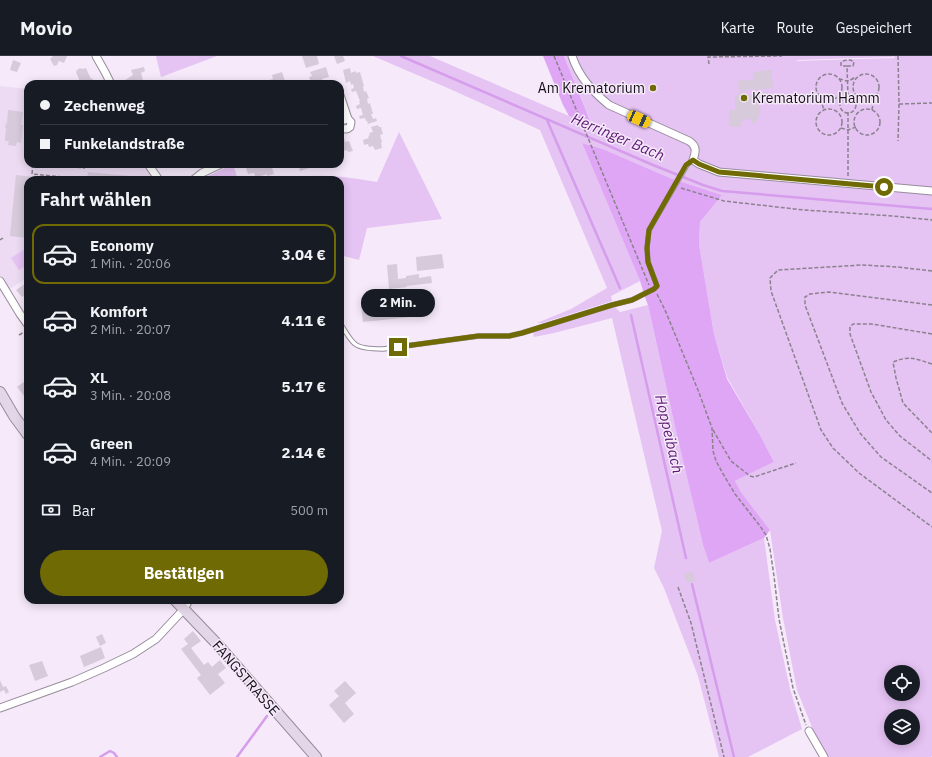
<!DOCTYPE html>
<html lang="de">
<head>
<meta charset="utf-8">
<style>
	:root { --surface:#171b24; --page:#20242c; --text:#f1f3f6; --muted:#9ea1a6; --line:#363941; --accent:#6f6a04 }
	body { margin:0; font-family:"IBM Plex Sans",sans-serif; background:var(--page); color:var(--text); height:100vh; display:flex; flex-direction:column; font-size:15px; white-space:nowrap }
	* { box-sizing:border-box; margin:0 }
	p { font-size:13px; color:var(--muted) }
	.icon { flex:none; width:22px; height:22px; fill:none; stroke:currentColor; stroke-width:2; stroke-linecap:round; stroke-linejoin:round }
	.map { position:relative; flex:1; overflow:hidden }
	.drawer { position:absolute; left:24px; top:120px; width:320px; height:428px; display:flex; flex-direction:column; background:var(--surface); border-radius:12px; box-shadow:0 2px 10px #0003 }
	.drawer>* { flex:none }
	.top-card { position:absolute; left:24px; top:24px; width:320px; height:88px; border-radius:12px; box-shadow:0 2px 10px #0003; display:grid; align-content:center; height:88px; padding:0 16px; background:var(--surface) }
	.controls { position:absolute; left:884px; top:609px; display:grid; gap:8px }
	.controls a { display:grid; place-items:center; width:36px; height:36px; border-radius:50%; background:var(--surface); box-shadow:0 2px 10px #0003; font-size:20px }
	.end { position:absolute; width:18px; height:18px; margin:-9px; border:5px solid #6f6a04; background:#fff; box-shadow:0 0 0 2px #fff }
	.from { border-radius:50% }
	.bubble { position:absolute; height:28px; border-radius:14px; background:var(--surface); box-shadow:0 2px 10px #0003; font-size:13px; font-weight:800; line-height:28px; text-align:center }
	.car { position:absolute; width:12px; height:24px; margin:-12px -6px; border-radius:5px; box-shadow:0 0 3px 1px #0007; background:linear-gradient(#f5c518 24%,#345 0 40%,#f5c518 0 76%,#345 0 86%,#f5c518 0) }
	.top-card b { display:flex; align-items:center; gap:14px; height:38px; font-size:15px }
	.top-card b+b { border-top:1px solid var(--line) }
	.top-card i { width:10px; height:10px; background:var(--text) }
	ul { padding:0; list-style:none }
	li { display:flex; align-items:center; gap:12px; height:60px; margin:0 8px 6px; padding:0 8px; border:2px solid transparent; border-radius:12px }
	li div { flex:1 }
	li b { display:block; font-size:15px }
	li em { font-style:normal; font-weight:800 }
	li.active { border-color:var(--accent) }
	li>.icon { width:36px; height:36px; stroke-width:1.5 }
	h2 { padding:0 16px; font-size:18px; line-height:48px }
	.pay { display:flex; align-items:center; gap:10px; height:44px; padding:0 16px; font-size:15px }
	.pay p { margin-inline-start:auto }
	.action { display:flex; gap:8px; margin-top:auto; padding:8px 16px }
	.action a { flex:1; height:46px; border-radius:24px; background:var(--accent); color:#fff; font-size:16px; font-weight:800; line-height:46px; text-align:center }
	header { display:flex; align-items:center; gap:24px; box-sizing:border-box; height:56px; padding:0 20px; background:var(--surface); border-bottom:1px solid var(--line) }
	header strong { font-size:19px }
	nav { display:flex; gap:22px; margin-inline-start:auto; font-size:14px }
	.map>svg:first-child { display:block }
	.built { fill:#ecdbf2 }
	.green { fill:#e5c3f3; fill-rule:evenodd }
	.forest { fill:#dfa6f5 }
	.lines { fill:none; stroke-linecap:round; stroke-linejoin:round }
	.stream { stroke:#d59deb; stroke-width:2.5 }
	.building { fill:#d6cadb }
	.lane-casing { stroke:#978c9b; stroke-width:5.5 }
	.street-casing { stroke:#978c9b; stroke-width:9 }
	.secondary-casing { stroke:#978c9b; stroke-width:12 }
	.path { stroke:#8b828e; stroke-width:1.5; stroke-dasharray:4 2; stroke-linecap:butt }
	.lane { stroke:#fff; stroke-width:3.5 }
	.street { stroke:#fff; stroke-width:7 }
	.secondary { stroke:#e4d6e9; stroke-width:10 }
	.route { stroke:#6f6a04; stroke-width:5 }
	.poi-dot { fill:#6f6a04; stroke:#f5e9fa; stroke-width:1.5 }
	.labels { text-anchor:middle; stroke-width:3; stroke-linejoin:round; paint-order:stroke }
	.poi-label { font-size:14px; fill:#141016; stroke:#f5e9fa; text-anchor:end }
	.street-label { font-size:14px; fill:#141016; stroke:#f5e9fa }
	.water-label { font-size:15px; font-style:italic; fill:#5d1773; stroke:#f5e9fa }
</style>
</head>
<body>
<header>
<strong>Movio</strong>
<nav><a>Karte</a><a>Route</a><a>Gespeichert</a></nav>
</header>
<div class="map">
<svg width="932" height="701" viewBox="0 0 932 701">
	<rect width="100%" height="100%" fill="#f5e9fa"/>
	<polygon class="built" points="0,30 28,33 28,108 146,108 157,124 28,124 28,221 8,234 0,222"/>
	<g class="green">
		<polygon points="156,0 217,0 161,21"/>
		<path d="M373,0H430L569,60L592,68L564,0H893V1L797,4V5L894,2V0H932V700L931,701H827L816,681L797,634L783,562L770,474L741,436L735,425L774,406L760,379L727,321L714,278L699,188L700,166L722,139L670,122L603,93L582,87L640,225L611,240L612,245L542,267H537L571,253L607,232L540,74L450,33ZM891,616H913V638H891ZM891,660H913V682H891Z"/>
		<path d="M399,76L442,163L367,172L359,204L340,199V124H287C317,116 347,121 377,126Z"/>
		<polygon points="233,108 238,124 202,124 206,121"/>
		<polygon points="28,191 28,209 19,214 11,202"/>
		<polygon points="648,249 676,375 703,489 709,507 764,482 775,564 790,633 802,673 748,701 719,701 698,620 664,532 654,512 662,475 612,262 554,277 534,281 533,276 615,251 620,256"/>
	</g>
	<g class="forest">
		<polygon points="543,0 564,0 592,69 569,60 563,49"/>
		<polygon points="582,87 603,93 670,122 722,139 700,166 699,188 714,278 727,323 760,379 774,406 735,425 741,436 770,474 764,482 709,507 703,489 676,375 648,249 646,244 640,225"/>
	</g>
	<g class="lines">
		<g class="stream">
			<polyline points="401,0 653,109 703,129 722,135 932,153"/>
			<polyline points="547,64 620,232"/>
			<polyline points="631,259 686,502"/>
			<polyline points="692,528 734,701"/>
			<polyline points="100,701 110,695 114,697 117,701"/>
			<polyline points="237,701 267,660"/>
		</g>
	</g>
	<g class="building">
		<polygon points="53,0 67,0 64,7 59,5 57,9 54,10 50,3"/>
		<polygon points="302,0 317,0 319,8 306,12"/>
		<polygon points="334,0 343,0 345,5 337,8"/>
		<polygon points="13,4 21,7 17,16 10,14"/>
		<polygon points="144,11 145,15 141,17 144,28 126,28 125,24 133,19 131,14"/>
		<polygon points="326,11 329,21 322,23 324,28 313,28 313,26 311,26 309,21 312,20 310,16"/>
		<polygon points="80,12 82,13 86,12 91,23 92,22 95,28 81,28 76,16 77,14"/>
		<polygon points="350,12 351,17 356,15 356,17 360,16 364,30 363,31 364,36 366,35 369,42 367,43 368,48 370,47 373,58 371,58 373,63 376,62 377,65 368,68 367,65 366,65 365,62 360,63 359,60 363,59 361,52 357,53 356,50 360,48 359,45 360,45 356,35 352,36 351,33 354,32 353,28 351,29 350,25 346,27 343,14"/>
		<polygon points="771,14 773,32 754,34 752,33 744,34 745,39 752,39 751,47 752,47 756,44 754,42 765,35 767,38 757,46 759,50 760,50 761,53 760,54 760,58 758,63 756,66 752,68 751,63 747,63 741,65 741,71 729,70 730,54 735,54 735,40 741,37 737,25 753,23 753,16"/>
		<polygon points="282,16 286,28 270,28 269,24 273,23 272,19"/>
		<polygon points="8,54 23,56 21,69 23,69 21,87 17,86 16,90 8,89 9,85 5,85 6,72 5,72 6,67 7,68"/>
		<polygon points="378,69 379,71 381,71 383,78 380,79 382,86 381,87 382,92 375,94 373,90 369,91 368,88 364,89 363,84 369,82 368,80 370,79 369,77 373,76 371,71"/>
		<polygon points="344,82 345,86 349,85 353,95 348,96 347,94 340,96 340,84"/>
		<polygon points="256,108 271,108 274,118 267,120 267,118 261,120 262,122 256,123 254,117 248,118 246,112 257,109"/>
		<polygon points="300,108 312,108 313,111 300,115 299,111 301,111"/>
		<polygon points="88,116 142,121 141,124 87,124"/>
		<polygon points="16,119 54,123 54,124 28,124 28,156 27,166 28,166 28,182 10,180"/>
		<polygon points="442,198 444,212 417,215 416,201"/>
		<polygon points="397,208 398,223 406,222 406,220 419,218 419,222 431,220 432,227 406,230 407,231 389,233 387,209"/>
		<polygon points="28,226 28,237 22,241 16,234"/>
		<polygon points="409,243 411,261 363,266 361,249"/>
		<polygon points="28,323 28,338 25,341 17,331"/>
		<polygon points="693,516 695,525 687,527 684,518"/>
		<polygon points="193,575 201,585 191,592 204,609 208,606 212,611 220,604 226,612 218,618 225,627 210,639 197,622 201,619 181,593 188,588 184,583"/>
		<polygon points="102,578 106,587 100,590 96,581"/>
		<polygon points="101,591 105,602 84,611 80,600"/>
		<polygon points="42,605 48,620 35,625 29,609"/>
		<polygon points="0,624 3,631 6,630 9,636 6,638 4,634 0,636"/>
		<polygon points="345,625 356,637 345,647 354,658 344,667 329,649 339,640 334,635"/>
	</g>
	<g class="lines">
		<g class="lane-casing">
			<path id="lane" d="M340,267C344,273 349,283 355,288C361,293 375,293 383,293L479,280H509L522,277L612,249L632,244L654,233L657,230L648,206L647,192L649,174L687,109L693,104"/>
		</g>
		<g class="street-casing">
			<g id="street">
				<polyline points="96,0 105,16 111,28"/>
				<path d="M572,0C579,21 592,35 609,49L689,85C697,90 696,96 693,104L699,108L719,116L932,135"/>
				<polyline points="340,39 348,63 340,65"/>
				<path d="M340,72C344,73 347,74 350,71L351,66L348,63"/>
				<polyline points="148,108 159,124"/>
				<polyline points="193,124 202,117 221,108"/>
				<polyline points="0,225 20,258 28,269"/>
				<polyline points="0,652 72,626 104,612 133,598 156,583 184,553 189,544"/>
				<polyline points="809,675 824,701"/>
			</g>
		</g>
		<g class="secondary-casing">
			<g id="secondary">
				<polyline points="0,336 14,360 28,379"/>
				<polyline points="175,544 219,590 316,701"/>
			</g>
		</g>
		<g class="path">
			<polyline points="554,0 593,94 649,229"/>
			<polyline points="898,0 899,48 898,85"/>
			<polyline points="709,8 708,1 782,0"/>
			<path d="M847,10H841V6C844,4 851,3 854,6L853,10H847L848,41"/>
			<circle cx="829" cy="31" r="13"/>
			<circle cx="866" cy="31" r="13"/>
			<path d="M839,23C846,24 846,27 854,22L855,23"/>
			<circle cx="848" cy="49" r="8"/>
			<polyline points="822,43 821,45 824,54"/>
			<polyline points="899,48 932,47"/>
			<circle cx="829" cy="66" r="13"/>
			<circle cx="867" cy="66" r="13"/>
			<polyline points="872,54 874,42 873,41"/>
			<polyline points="848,56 848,121"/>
			<polyline points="841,72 848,74 856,71"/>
			<polyline points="33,108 32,118 84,123"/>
			<polyline points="41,108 85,112"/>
			<polyline points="681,132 724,145 804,154 893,160 932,164"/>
			<polyline points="0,184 3,182"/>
			<polyline points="932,215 898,211 862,209 778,214 770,222 771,235 821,374 833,392 859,417 932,471"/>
			<polyline points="657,238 665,254 698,334 712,372 713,395 716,405 722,416 735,438 760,470 766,479 770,493 774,520 779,563 793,632 806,669"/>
			<polyline points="932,249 829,236 810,238 805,241 805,249 842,347 860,377 881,401 932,437"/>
			<polyline points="932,278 872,268 853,268 850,271 850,278 871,336 886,364 900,380 932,405"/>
			<polyline points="19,279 26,275"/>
			<path d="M932,308C916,303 910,299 893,306L896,322L903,347L932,377"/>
			<polyline points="713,374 731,405 750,420 754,421 796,407"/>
			<polyline points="678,531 691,567 724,701"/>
		</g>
		<use href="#lane" class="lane"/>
		<use href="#street" class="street"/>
		<use href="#secondary" class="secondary"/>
	</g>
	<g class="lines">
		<polyline class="route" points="398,291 478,280 509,280 522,277 612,249 632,244 654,233 657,230 648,206 647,192 649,174 686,109 693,104 699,108 719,116 884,131"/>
	</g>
	<g class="poi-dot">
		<circle cx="653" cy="32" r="4"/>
		<circle cx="744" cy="42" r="4"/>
	</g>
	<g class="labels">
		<g class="poi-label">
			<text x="645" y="37">Am Krematorium</text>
			<text x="752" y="47" text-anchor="start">Krematorium Hamm</text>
		</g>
		<g class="street-label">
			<text transform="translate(246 622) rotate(49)" y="5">FANGSTRASSE</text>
		</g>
		<g class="water-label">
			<text transform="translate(618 81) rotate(23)" y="5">Herringer Bach</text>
			<text transform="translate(669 378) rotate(77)" y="5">Hoppeibach</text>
		</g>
	</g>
</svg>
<div class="controls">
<a><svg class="icon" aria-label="locate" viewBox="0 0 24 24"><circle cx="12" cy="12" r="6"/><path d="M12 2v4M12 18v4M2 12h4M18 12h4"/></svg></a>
<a><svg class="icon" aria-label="layers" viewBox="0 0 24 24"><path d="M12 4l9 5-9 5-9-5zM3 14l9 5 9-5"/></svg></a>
</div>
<i class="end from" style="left:884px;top:131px"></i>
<i class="end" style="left:398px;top:291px"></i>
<div class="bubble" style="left:361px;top:233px;width:74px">2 Min.</div>
<i class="car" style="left:639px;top:63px;rotate:114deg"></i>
<div class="top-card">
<b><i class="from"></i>Zechenweg</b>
<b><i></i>Funkelandstraße</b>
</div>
<section class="drawer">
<h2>Fahrt wählen</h2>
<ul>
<li class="active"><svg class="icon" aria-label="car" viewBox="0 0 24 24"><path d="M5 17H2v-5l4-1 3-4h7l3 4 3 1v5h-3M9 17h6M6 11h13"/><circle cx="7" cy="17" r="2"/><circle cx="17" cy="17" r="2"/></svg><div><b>Economy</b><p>1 Min. · 20:06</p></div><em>3.04 €</em></li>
<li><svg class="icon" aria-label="car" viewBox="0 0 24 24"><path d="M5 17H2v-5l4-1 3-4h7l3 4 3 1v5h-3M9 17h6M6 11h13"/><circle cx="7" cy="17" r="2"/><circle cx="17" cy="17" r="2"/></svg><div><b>Komfort</b><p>2 Min. · 20:07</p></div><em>4.11 €</em></li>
<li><svg class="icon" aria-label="car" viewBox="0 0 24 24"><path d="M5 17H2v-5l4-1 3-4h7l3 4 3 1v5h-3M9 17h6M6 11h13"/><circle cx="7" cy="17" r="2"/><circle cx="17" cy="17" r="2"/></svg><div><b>XL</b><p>3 Min. · 20:08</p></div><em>5.17 €</em></li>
<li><svg class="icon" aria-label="car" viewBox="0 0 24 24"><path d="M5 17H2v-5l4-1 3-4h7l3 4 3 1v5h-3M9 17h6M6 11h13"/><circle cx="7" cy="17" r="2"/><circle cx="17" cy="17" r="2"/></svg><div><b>Green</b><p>4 Min. · 20:09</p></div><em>2.14 €</em></li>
</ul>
<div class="pay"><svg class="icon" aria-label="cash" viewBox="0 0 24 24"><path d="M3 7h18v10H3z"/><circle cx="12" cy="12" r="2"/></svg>Bar<p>500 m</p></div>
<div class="action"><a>Bestätigen</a></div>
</section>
</div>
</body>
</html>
